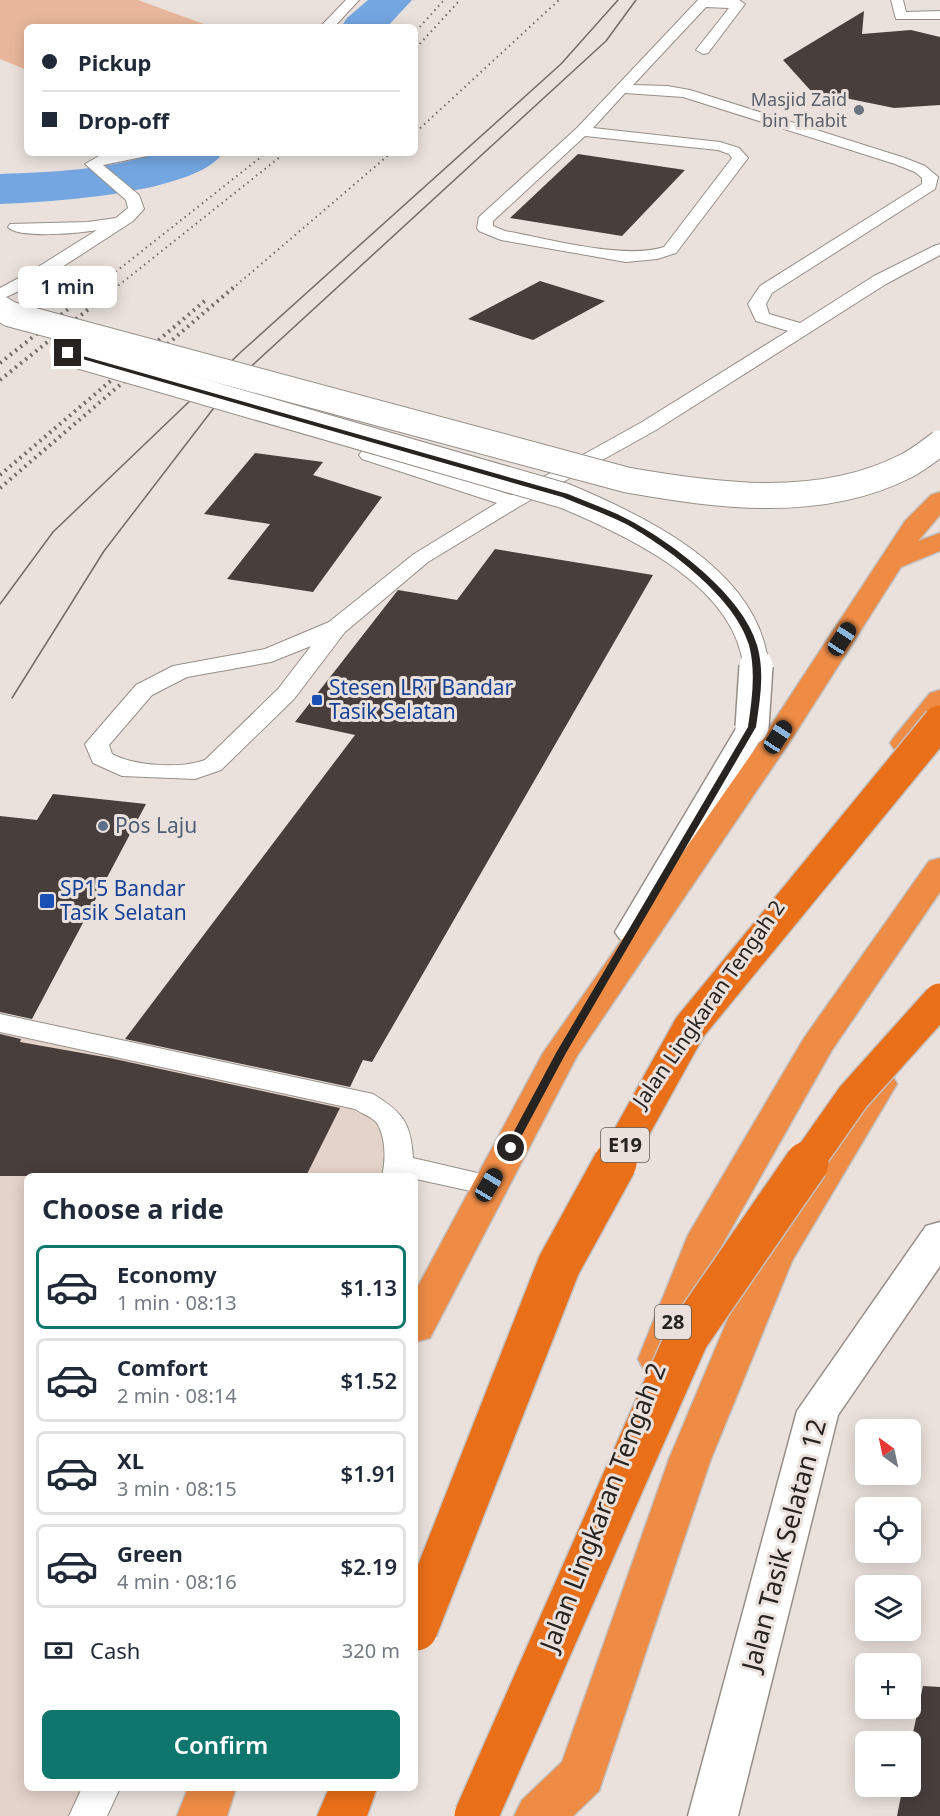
<!DOCTYPE html>
<html lang="en">
<head>
<meta charset="utf-8">
<style>
	:root { --surface:#fff; --page:#f6f6f7; --text:#1f2937; --muted:#747a83; --line:#e0e1e3; --accent:#0f766e }
	body { margin:0; font-family:"Noto Sans",sans-serif; background:var(--page); color:var(--text); height:100vh; display:flex; flex-direction:column; font-size:22px; white-space:nowrap }
	* { box-sizing:border-box; margin:0 }
	p { font-size:20px; color:var(--muted) }
	.icon { flex:none; width:33px; height:33px; fill:none; stroke:currentColor; stroke-width:2; stroke-linecap:round; stroke-linejoin:round }
	.map { position:relative; flex:1; overflow:hidden }
	.drawer { position:absolute; left:24px; top:1173px; width:394px; height:618px; display:flex; flex-direction:column; background:var(--surface); border-radius:9px; box-shadow:0 3px 15px #0003 }
	.drawer>* { flex:none }
	.banner { position:absolute; left:24px; top:24px; width:394px; height:132px; border-radius:9px; box-shadow:0 3px 15px #0003; display:grid; align-content:center; height:132px; padding:0 18px; background:var(--surface) }
	.needle { width:39px; rotate:327deg }
	.buttons { position:absolute; left:855px; top:1419px; display:grid; gap:12px }
	.buttons a { display:grid; place-items:center; width:66px; height:66px; border-radius:9px; background:var(--surface); box-shadow:0 3px 15px #0003; font-size:30px }
	.end { position:absolute; width:27px; height:27px; margin:-14px; border:8px solid #262321; background:#fff; box-shadow:0 0 0 3px #fff }
	.from { border-radius:50% }
	.bubble { position:absolute; height:42px; border-radius:9px; background:var(--surface); box-shadow:0 3px 15px #0003; font-size:20px; font-weight:600; line-height:42px; text-align:center }
	.car { position:absolute; width:18px; height:36px; margin:-18px -9px; border-radius:8px; box-shadow:0 0 4px 2px #0007; background:linear-gradient(#222 24%,#8ab4d8 0 40%,#222 0 76%,#8ab4d8 0 86%,#222 0) }
	.banner b { display:flex; align-items:center; gap:21px; height:57px; font-size:22px }
	.banner b+b { border-top:2px solid var(--line) }
	.banner i { width:15px; height:15px; background:var(--text) }
	ul { padding:0; list-style:none }
	li { display:flex; align-items:center; gap:18px; height:84px; margin:0 12px 9px; padding:0 6px; border:3px solid var(--line); border-radius:9px }
	li div { flex:1 }
	li b { display:block; font-size:22px }
	li em { font-style:normal; font-weight:600 }
	li.active { border-color:var(--accent) }
	li>.icon { width:54px; height:54px; stroke-width:1.5 }
	h2 { padding:0 18px; font-size:27px; line-height:72px }
	.pay { display:flex; align-items:center; gap:15px; height:66px; padding:0 18px; font-size:22px }
	.pay p { margin-inline-start:auto }
	.primary-button { display:flex; gap:12px; margin-top:auto; padding:12px 18px }
	.primary-button a { flex:1; height:69px; border-radius:9px; background:var(--accent); color:#fff; font-size:24px; font-weight:600; line-height:69px; text-align:center }
	.map>svg:first-child { display:block }
	.built { fill:#e4d3ca }
	.green { fill:#e8b79b }
	.lines { fill:none; stroke-linecap:round; stroke-linejoin:round }
	.river { fill:#74a6e1; fill-rule:evenodd }
	.building { fill:#483f3d }
	.service-casing { stroke:#978e89; stroke-width:2 }
	.minor-casing { stroke:#978e89; stroke-width:3 }
	.trunk-casing { stroke:#c2c1c1; stroke-width:3 }
	.motorway-casing { stroke:#c2c1c1; stroke-width:3 }
	.service { fill:#fff; fill-rule:evenodd }
	.minor { fill:#fff; fill-rule:evenodd }
	.trunk { fill:#ee8c46; fill-rule:evenodd }
	.motorway { fill:#e96f18; fill-rule:evenodd }
	.tram { stroke:#716c68; stroke-width:1.5 }
	.rail-far1 { stroke:#716c68; stroke-width:2; stroke-dasharray:1.5 4; stroke-linecap:butt }
	.rail { stroke:#716c68; stroke-width:4; stroke-dasharray:2 4.5; stroke-linecap:butt }
	.minor-bridge-far1-casing { stroke:#978e89; stroke-width:27; stroke-linecap:butt }
	.minor-bridge-casing { stroke:#978e89; stroke-width:36; stroke-linecap:butt }
	.motorway-bridge-far1-casing { stroke:#c2c1c1; stroke-width:36; stroke-linecap:butt }
	.motorway-bridge-casing { stroke:#c2c1c1; stroke-width:46; stroke-linecap:butt }
	.minor-bridge-far1 { stroke:#fff; stroke-width:25 }
	.minor-bridge { stroke:#fff; stroke-width:33 }
	.motorway-bridge-far1 { stroke:#e96f18; stroke-width:33 }
	.motorway-bridge { stroke:#e96f18; stroke-width:43 }
	.route { fill:#262321 }
	.worship-dot { fill:#6b7280; stroke:#eae1dc; stroke-width:2 }
	.transit-dot { fill:#1a4fb4; stroke:#eae1dc; stroke-width:2 }
	.service-dot { fill:#5c6f8a; stroke:#eae1dc; stroke-width:2 }
	.labels { text-anchor:middle; stroke-width:6; stroke-linejoin:round; paint-order:stroke }
	.far-worship-label { font-size:18px; fill:#5b616d; stroke:#eae1dc; text-anchor:end }
	.shield { fill:#eae1dc; stroke:#615c59; stroke-width:1.5 }
	.shield-label { font-size:20px; font-weight:bold; fill:#262321 }
	.transit-label { font-size:21px; fill:#164399; stroke:#eae1dc; text-anchor:start }
	.service-label { font-size:21px; fill:#4e5e75; stroke:#eae1dc; text-anchor:start }
	.street-label { font-size:21px; fill:#262321; stroke:#eae1dc }
	.near-street-label { font-size:26px; fill:#262321; stroke:#eae1dc }
</style>
</head>
<body>
<div class="map">
<svg width="940" height="1816" viewBox="0 0 940 1816">
	<rect width="100%" height="100%" fill="#eae1dc"/>
	<polygon class="built" points="0,1033 358,1109 379,1120 388,1165 383,1176 27,1176 27,1788 85,1788 71,1816 0,1816"/>
	<polygon class="green" points="0,0 138,0 212,27 27,27 27,70 0,59"/>
	<g class="lines">
		<g class="river">
			<polygon points="368,0 412,0 387,27 341,27 347,18"/>
			<path d="M157,153H223C194,194 49,202 0,204V174C54,172 106,170 157,153Z"/>
		</g>
	</g>
	<g class="building">
		<polygon points="864,11 862,34 911,30 940,37 940,105 894,108 811,91 783,60"/>
		<polygon points="578,154 685,170 622,236 510,218"/>
		<polygon points="540,281 605,301 533,340 468,319"/>
		<polygon points="255,453 323,462 313,475 382,497 313,592 227,579 270,524 204,514"/>
		<polygon points="495,549 653,575 372,1062 363,1060 350,1087 125,1039 355,735 295,722 398,590 457,600"/>
		<polygon points="53,794 146,804 32,1019 0,1012 0,816 37,820"/>
		<polygon points="0,1034 21,1039 20,1042 110,1058 340,1108 306,1176 0,1176"/>
		<polygon points="923,1686 940,1687 940,1816 897,1816 903,1786 910,1786 910,1747"/>
	</g>
	<g class="lines">
		<g class="service-casing">
			<g id="service">
				<polygon points="346,0 359,0 334,27 320,27"/>
				<path d="M698,0H739L745,4L708,53L703,54L696,50L729,8L706,7L633,85L667,86L690,90L905,158L925,166L938,177L935,189L772,293L766,304L769,314L800,323L874,276L934,246L940,244V255L886,284L656,430L520,506L428,562L345,632L294,699L221,770L195,779L122,776L93,763L85,744L136,685L173,666L265,649L329,622L414,554L497,503L362,459L359,455L362,451H376L511,495L642,422L788,331L756,321L748,304L760,286L922,184V178L915,172L895,164L683,97L625,93L593,128L720,142L739,148L748,158L676,253L657,259L626,262L501,240L479,231L477,228L479,217L577,128ZM585,136L718,150L729,154L732,158L664,247C623,260 550,239 505,231L493,226V221ZM311,646L278,689L205,760C181,769 134,766 112,754L109,745L152,695L187,677L271,662Z"/>
				<polygon points="891,0 903,0 906,12 940,11 940,19 896,19"/>
				<path d="M113,153H149L147,156L103,165L139,195L144,209L133,221L42,280L0,300V288L30,272L97,230C81,233 18,239 8,227L10,224L88,222L116,218L128,208L126,200L85,164L99,156Z"/>
				<path d="M0,1014L373,1094C402,1112 411,1122 413,1158L499,1178L504,1185L499,1192L489,1195L416,1179V1176H382C386,1161 386,1135 376,1122C370,1116 361,1113 355,1109L0,1032Z"/>
				<polygon points="82,1788 120,1788 107,1816 69,1816"/>
			</g>
		</g>
		<g class="minor-casing">
			<g id="minor">
				<polygon points="752,718 763,721 767,727 649,932 644,939 632,942 620,939 615,932 737,727 741,721"/>
				<polygon points="940,1222 940,1266 838,1415 738,1816 688,1816 797,1411 926,1226"/>
			</g>
		</g>
		<g class="trunk-casing">
			<g id="trunk">
				<polygon points="940,492 940,515 918,541 940,533 940,551 901,567 793,737 577,1056 430,1338 416,1342 416,1290 543,1053 764,736 905,521 931,495"/>
				<polygon points="940,690 940,718 916,749 905,752 894,749 890,743 894,737 930,693"/>
				<polygon points="940,858 940,892 832,1050 722,1245 674,1370 659,1375 644,1370 638,1359 688,1235 804,1038 929,861"/>
				<polygon points="879,1072 892,1075 897,1084 792,1261 711,1459 599,1791 573,1816 514,1816 522,1800 562,1762 669,1459 753,1259 866,1075"/>
				<polygon points="188,1788 236,1788 227,1816 177,1816"/>
			</g>
		</g>
		<g class="motorway-casing">
			<polygon id="motorway" points="329,1788 377,1788 367,1816 317,1816"/>
		</g>
		<use href="#service" class="service"/>
		<use href="#minor" class="minor"/>
		<use href="#trunk" class="trunk"/>
		<use href="#motorway" class="motorway"/>
		<g class="tram">
			<polyline points="0,604 53,532 242,351 561,64 618,0"/>
			<polyline points="12,698 104,551 233,383 606,41 636,0"/>
		</g>
		<g class="rail-far1">
			<polyline points="416,31 444,0"/>
			<polyline points="416,48 460,0"/>
			<polyline points="416,132 559,0"/>
			<polyline points="94,289 266,153"/>
			<polyline points="114,289 285,153"/>
			<polyline points="232,289 391,153"/>
		</g>
		<g class="rail">
			<polyline points="0,363 96,287"/>
			<polyline points="0,380 116,287"/>
			<polyline points="0,475 207,299"/>
			<polyline points="0,488 234,287"/>
		</g>
		<g class="minor-bridge-far1-casing">
			<g id="minor-bridge-far1">
				<path d="M0,308L10,314L627,480C718,496 820,510 906,466C918,460 929,451 940,443"/>
				<path d="M62,351L565,496C637,526 748,578 756,667"/>
			</g>
		</g>
		<g class="minor-bridge-casing">
			<polyline id="minor-bridge" points="752,727 756,666"/>
		</g>
		<g class="motorway-bridge-far1-casing">
			<g id="motorway-bridge-far1">
				<polyline points="614,1164 690,1027 940,722"/>
				<polyline points="806,1164 853,1097 940,1000"/>
			</g>
		</g>
		<g class="motorway-bridge-casing">
			<g id="motorway-bridge">
				<polyline points="416,1629 559,1265 615,1163"/>
				<polyline points="476,1816 687,1337 807,1163"/>
			</g>
		</g>
		<use href="#minor-bridge-far1" class="minor-bridge-far1"/>
		<use href="#minor-bridge" class="minor-bridge"/>
		<use href="#motorway-bridge-far1" class="motorway-bridge-far1"/>
		<use href="#motorway-bridge" class="motorway-bridge"/>
	</g>
	<path class="route" d="M65,351L568,494C589,503 611,510 631,521C674,544 743,596 757,645C765,673 760,699 756,727L566,1053L514,1150H507L505,1148L556,1053L748,727C752,699 756,672 749,645C735,597 667,547 626,524C606,514 583,506 562,497L65,354Z"/>
	<circle class="worship-dot" cx="859" cy="110" r="6"/>
	<g class="transit-dot">
		<rect x="311" y="694" width="12" height="12" rx="3"/>
		<rect x="39" y="893" width="16" height="16" rx="3"/>
	</g>
	<circle class="service-dot" cx="103" cy="826" r="6"/>
	<g class="labels">
		<g class="far-worship-label">
			<text x="847" y="106">Masjid Zaid<tspan x="847" dy="21">bin Thabit</tspan></text>
		</g>
		<g class="shield">
			<rect x="601" y="1128" width="48" height="34" rx="4.5"/>
			<rect x="655" y="1305" width="36" height="34" rx="4.5"/>
		</g>
		<g class="shield-label">
			<text x="625" y="1152">E19</text>
			<text x="673" y="1329">28</text>
		</g>
		<g class="transit-label">
			<text x="329" y="695">Stesen LRT Bandar<tspan x="329" dy="24">Tasik Selatan</tspan></text>
			<text x="60" y="896">SP15 Bandar<tspan x="60" dy="24">Tasik Selatan</tspan></text>
		</g>
		<g class="service-label">
			<text x="115" y="833">Pos Laju</text>
		</g>
		<g class="street-label">
			<text transform="translate(709 1004) rotate(-55)" y="7">Jalan Lingkaran Tengah 2</text>
		</g>
		<g class="near-street-label">
			<text transform="translate(603 1507) rotate(-69)" y="9">Jalan Lingkaran Tengah 2</text>
			<text transform="translate(784 1545) rotate(-75)" y="9">Jalan Tasik Selatan 12</text>
		</g>
	</g>
</svg>
<div class="buttons">
<a><svg class="needle" viewBox="-14 -14 28 28"><path d="M0-13l5 13h-10z" fill="#e53935"/><path d="M0 13l5-13h-10z" fill="#747a83"/></svg></a>
<a><svg class="icon" aria-label="locate" viewBox="0 0 24 24"><circle cx="12" cy="12" r="6"/><path d="M12 2v4M12 18v4M2 12h4M18 12h4"/></svg></a>
<a><svg class="icon" aria-label="layers" viewBox="0 0 24 24"><path d="M12 4l9 5-9 5-9-5zM3 14l9 5 9-5"/></svg></a>
<a>+</a>
<a>−</a>
</div>
<i class="end from" style="left:511px;top:1148px"></i>
<i class="end" style="left:68px;top:353px"></i>
<div class="bubble" style="left:18px;top:266px;width:99px">1 min</div>
<i class="car" style="left:842px;top:639px;rotate:33deg"></i>
<i class="car" style="left:778px;top:737px;rotate:33deg"></i>
<i class="car" style="left:489px;top:1185px;rotate:31deg"></i>
<div class="banner">
<b><i class="from"></i>Pickup</b>
<b><i></i>Drop-off</b>
</div>
<section class="drawer">
<h2>Choose a ride</h2>
<ul>
<li class="active"><svg class="icon" aria-label="car" viewBox="0 0 24 24"><path d="M5 17H2v-5l4-1 3-4h7l3 4 3 1v5h-3M9 17h6M6 11h13"/><circle cx="7" cy="17" r="2"/><circle cx="17" cy="17" r="2"/></svg><div><b>Economy</b><p>1 min · 08:13</p></div><em>$1.13</em></li>
<li><svg class="icon" aria-label="car" viewBox="0 0 24 24"><path d="M5 17H2v-5l4-1 3-4h7l3 4 3 1v5h-3M9 17h6M6 11h13"/><circle cx="7" cy="17" r="2"/><circle cx="17" cy="17" r="2"/></svg><div><b>Comfort</b><p>2 min · 08:14</p></div><em>$1.52</em></li>
<li><svg class="icon" aria-label="car" viewBox="0 0 24 24"><path d="M5 17H2v-5l4-1 3-4h7l3 4 3 1v5h-3M9 17h6M6 11h13"/><circle cx="7" cy="17" r="2"/><circle cx="17" cy="17" r="2"/></svg><div><b>XL</b><p>3 min · 08:15</p></div><em>$1.91</em></li>
<li><svg class="icon" aria-label="car" viewBox="0 0 24 24"><path d="M5 17H2v-5l4-1 3-4h7l3 4 3 1v5h-3M9 17h6M6 11h13"/><circle cx="7" cy="17" r="2"/><circle cx="17" cy="17" r="2"/></svg><div><b>Green</b><p>4 min · 08:16</p></div><em>$2.19</em></li>
</ul>
<div class="pay"><svg class="icon" aria-label="cash" viewBox="0 0 24 24"><path d="M3 7h18v10H3z"/><circle cx="12" cy="12" r="2"/></svg>Cash<p>320 m</p></div>
<div class="primary-button"><a>Confirm</a></div>
</section>
</div>
</body>
</html>
